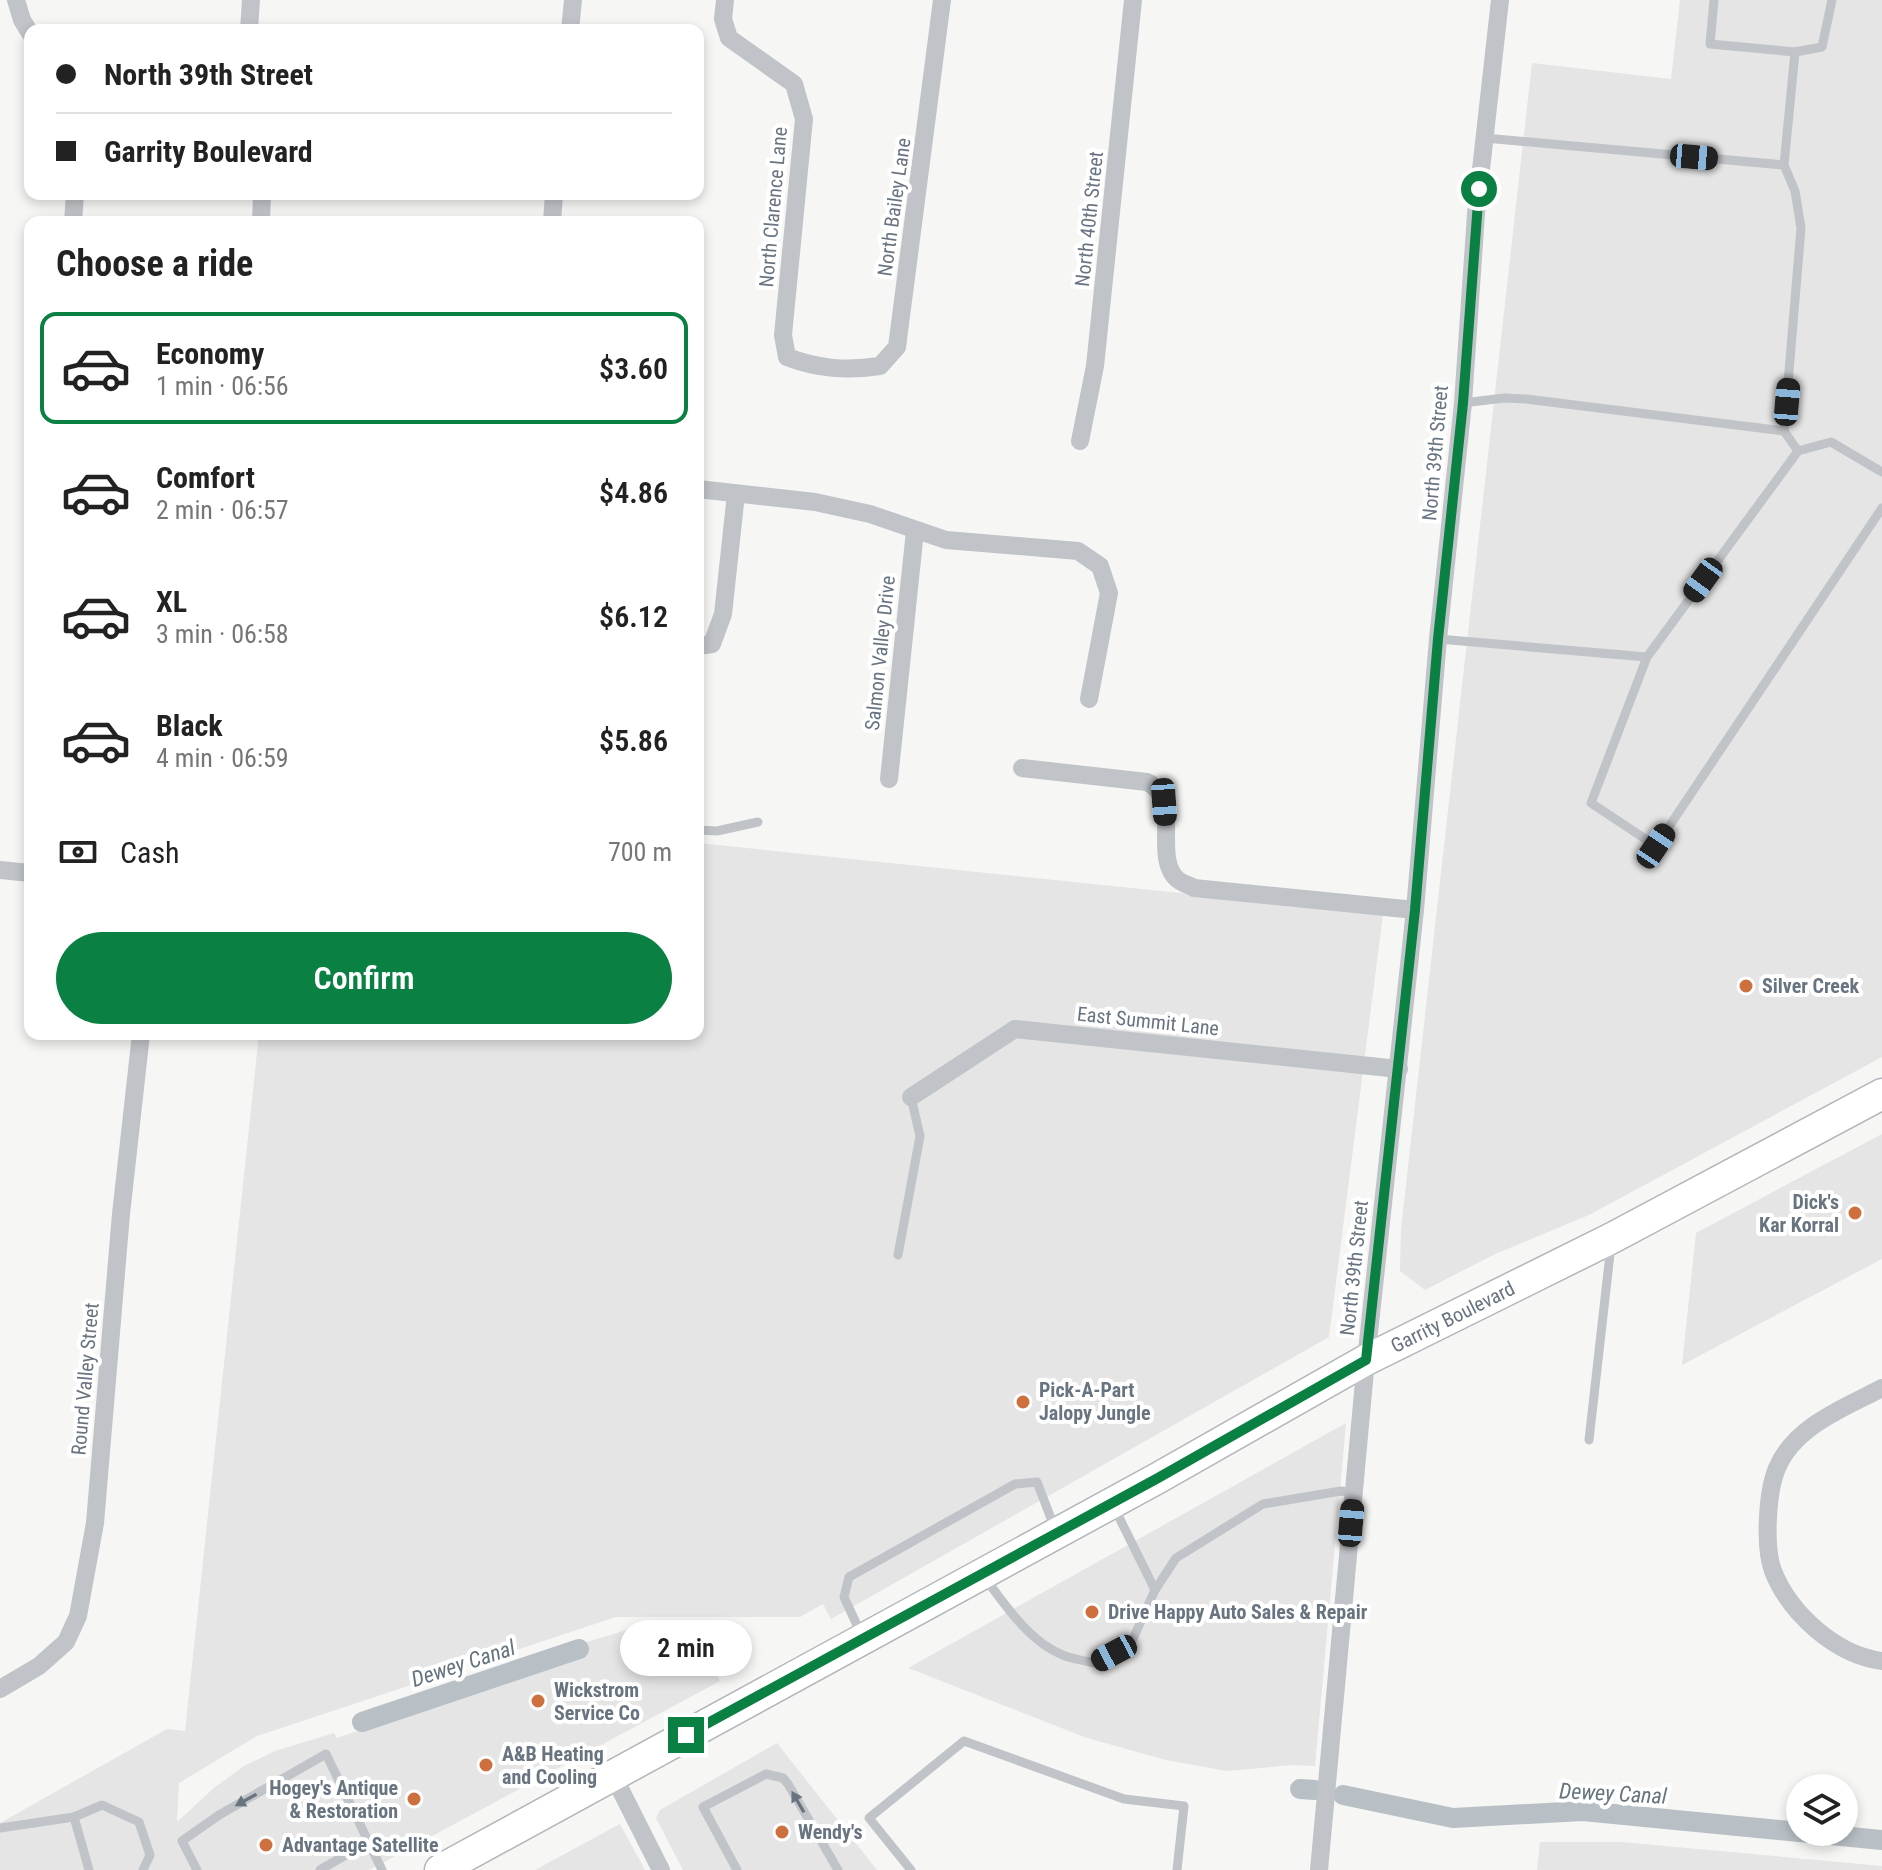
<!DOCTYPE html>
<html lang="en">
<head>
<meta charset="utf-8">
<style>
	:root { --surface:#fff; --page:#f2f2f2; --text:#222; --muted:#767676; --line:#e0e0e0; --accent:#0b8043 }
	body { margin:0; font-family:"Roboto Condensed",sans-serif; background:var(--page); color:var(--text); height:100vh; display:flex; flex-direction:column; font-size:30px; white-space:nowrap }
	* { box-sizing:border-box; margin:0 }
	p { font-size:26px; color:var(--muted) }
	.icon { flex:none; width:44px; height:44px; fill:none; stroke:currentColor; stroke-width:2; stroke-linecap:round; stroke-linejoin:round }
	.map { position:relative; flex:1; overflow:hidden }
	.panel { position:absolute; left:24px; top:216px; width:680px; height:824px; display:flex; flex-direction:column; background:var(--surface); border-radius:16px; box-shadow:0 4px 12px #0003 }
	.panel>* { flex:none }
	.guide { position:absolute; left:24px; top:24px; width:680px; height:176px; border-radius:16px; box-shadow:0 4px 12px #0003; display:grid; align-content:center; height:176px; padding:0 32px; background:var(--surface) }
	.controls { position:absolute; left:1786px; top:1774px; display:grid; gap:16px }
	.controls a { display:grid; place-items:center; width:72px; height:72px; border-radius:50%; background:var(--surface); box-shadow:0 4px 12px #0003; font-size:40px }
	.end { position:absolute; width:36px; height:36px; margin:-18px; border:10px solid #0b8043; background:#fff; box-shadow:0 0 0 4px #fff }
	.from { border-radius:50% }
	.bubble { position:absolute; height:56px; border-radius:28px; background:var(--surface); box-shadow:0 4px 12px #0003; font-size:26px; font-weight:600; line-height:56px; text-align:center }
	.car { position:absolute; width:24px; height:48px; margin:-24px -12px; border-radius:10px; box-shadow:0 0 6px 2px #0007; background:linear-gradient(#222 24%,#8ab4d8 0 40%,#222 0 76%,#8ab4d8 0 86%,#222 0) }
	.guide b { display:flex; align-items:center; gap:28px; height:76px; font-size:30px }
	.guide b+b { border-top:2px solid var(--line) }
	.guide i { width:20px; height:20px; background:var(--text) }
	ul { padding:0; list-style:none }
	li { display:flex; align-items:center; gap:24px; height:112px; margin:0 16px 12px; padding:0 16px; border:4px solid transparent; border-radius:16px }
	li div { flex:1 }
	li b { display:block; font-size:30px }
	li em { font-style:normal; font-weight:600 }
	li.selected { border-color:var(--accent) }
	li>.icon { width:72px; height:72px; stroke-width:1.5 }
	h2 { padding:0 32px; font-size:36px; line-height:96px }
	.pay { display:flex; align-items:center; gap:20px; height:88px; padding:0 32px; font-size:30px }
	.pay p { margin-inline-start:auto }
	.cta { display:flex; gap:16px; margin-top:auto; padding:16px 32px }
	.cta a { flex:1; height:92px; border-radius:48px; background:var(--accent); color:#fff; font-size:32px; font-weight:600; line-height:92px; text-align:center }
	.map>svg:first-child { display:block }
	.built { fill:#e4e5e4 }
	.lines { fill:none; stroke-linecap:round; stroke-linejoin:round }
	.canal { stroke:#b8c0c6; stroke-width:20 }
	.primary-casing { stroke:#b2b5b9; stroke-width:33 }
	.lane { stroke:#c0c3c7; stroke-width:9 }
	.street { stroke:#c0c3c7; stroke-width:18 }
	.primary { stroke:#fff; stroke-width:30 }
	.oneway { fill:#697481 }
	.route { stroke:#0b8043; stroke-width:10 }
	.poi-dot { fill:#cd703e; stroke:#fff; stroke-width:3 }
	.labels { text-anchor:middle; stroke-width:8; stroke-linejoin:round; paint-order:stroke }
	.street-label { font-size:20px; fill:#697481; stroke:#fff }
	.poi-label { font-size:20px; font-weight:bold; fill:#697481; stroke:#fff; text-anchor:start }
	.water-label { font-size:22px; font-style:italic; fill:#65747d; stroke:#fff }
</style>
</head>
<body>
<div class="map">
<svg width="1882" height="1870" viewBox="0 0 1882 1870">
	<rect width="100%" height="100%" fill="#f6f6f4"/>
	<g class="built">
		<polygon points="1680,0 1882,0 1882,1057 1589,1215 1495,1254 1425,1290 1400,1271 1401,1229 1532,63 1671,79"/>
		<polygon points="698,843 1383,914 1329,1337 831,1619 823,1604 800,1617 616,1617 257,1736 179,1783 177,1822 215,1787 244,1766 275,1751 334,1733 337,1738 499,1683 582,1654 580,1644 637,1627 675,1633 689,1657 705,1649 720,1681 369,1870 0,1870 0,1823 167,1729 185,1731 259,1034 698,1034"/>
		<polygon points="1882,1134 1882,1259 1682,1365 1696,1233"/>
		<polygon points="1346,1423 1315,1766 1293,1765 1227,1771 1166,1760 1087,1738 908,1668"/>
		<polygon points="777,1743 877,1870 683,1870 656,1818 660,1810"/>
		<polygon points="620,1824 645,1870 535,1870"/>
		<polygon points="1540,1842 1621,1842 1882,1866 1882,1870 1537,1870"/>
	</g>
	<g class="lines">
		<g class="canal">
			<polyline points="362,1722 579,1649"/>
			<polyline points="1300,1789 1315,1790"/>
			<polyline points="1343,1795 1453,1818 1583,1811 1882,1840"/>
		</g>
		<g class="primary-casing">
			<g id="primary">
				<path id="s1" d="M440,1870L1158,1478L1366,1360L1612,1238L1882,1094"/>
			</g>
		</g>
		<g class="lane">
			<polyline points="1714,0 1710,44 1795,52 1822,47 1832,0"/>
			<polyline points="1485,138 1784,165 1795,52"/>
			<polyline points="1784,165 1795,191 1801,228 1784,431 1798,451"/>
			<polyline points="1463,403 1504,398 1526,399 1784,431"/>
			<polyline points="1882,472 1831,442 1798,451 1647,657 1591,803 1656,846 1882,508"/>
			<polyline points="1438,639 1647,657"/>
			<polyline points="698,830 717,831 758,822"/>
			<polyline points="898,1255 920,1136 911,1097"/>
			<polyline points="1589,1440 1611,1245"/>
			<polyline points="1114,1507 1155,1590"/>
			<path d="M985,1578C1006,1606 1030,1643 1065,1656C1074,1659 1085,1661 1095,1663L1132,1641L1155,1590L1176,1558L1263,1504L1341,1491L1354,1492"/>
			<polyline points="862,1636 844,1597 849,1577 1015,1484 1037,1482 1055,1529"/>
			<polyline points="0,1828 74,1817"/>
			<polyline points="89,1870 74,1817 102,1805 139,1822 150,1855 143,1870"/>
			<polyline points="197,1870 182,1841 219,1815 326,1754 382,1870"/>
			<polyline points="320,1870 368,1842"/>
			<polyline points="737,1870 703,1807 766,1774 783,1778 788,1784 838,1870"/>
			<polyline points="911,1870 869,1818 964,1741 1124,1799 1184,1806 1177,1870"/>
		</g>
		<g class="street">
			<polyline points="16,0 22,20 30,33"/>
			<path d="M725,0L723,19L729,38L794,84L804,119L783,335L787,357C819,369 846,371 880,366L897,347L942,0"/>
			<polyline points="249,30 251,0"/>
			<polyline points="570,30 573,0"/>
			<polyline points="73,222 75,194"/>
			<polyline points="261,222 262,194"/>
			<polyline points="552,222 554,194"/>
			<polyline points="1080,441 1095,366 1133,0"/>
			<polyline points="698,489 815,502 870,514 946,540 1078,551 1100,566 1109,593 1089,699"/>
			<polyline points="698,646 712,644 723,614 736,494"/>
			<path d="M1022,768L1147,782C1183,799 1152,856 1177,879C1181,883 1189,885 1194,888L1415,910"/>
			<polyline points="889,779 915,531"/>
			<polyline points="0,870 30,873"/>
			<polyline points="911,1097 1015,1029 1399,1069"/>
			<path d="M1882,1388C1844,1408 1795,1426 1777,1468C1767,1492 1764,1547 1773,1571C1790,1614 1836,1655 1882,1661"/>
			<polyline points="0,1689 39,1666 66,1642 78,1616 95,1523 121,1214 141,1034"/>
			<polyline points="613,1775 661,1870"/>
			<polyline points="1319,1870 1366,1360 1415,910 1438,639 1463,403 1476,214 1500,0"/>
		</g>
		<use href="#primary" class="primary"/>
	</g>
	<defs><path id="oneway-solid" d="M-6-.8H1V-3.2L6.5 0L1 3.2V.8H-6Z" transform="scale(2)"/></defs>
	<g class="oneway">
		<use href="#oneway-solid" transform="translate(246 1800) rotate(151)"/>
		<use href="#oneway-solid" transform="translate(798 1802) rotate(-120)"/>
	</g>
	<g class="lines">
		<polyline class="route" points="686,1735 1158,1478 1366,1360 1415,910 1438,639 1463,403 1479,189"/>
	</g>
	<g class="poi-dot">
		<circle cx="1746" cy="986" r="8"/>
		<circle cx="1855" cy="1213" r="8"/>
		<circle cx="1023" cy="1402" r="8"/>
		<circle cx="1092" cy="1612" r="8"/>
		<circle cx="538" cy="1701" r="8"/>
		<circle cx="486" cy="1765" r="8"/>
		<circle cx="414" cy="1799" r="8"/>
		<circle cx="782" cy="1832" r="8"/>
		<circle cx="266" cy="1845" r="8"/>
	</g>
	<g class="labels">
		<g class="street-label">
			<text transform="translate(773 207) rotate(-85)" y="7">North Clarence Lane</text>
			<text transform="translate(894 207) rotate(-82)" y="7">North Bailey Lane</text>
			<text transform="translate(1089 219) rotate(-84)" y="7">North 40th Street</text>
			<text transform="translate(1435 453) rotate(-85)" y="7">North 39th Street</text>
			<text transform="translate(880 653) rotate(-84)" y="7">Salmon Valley Drive</text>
			<text transform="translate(1148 1021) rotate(6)" y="7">East Summit Lane</text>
			<text transform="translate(1354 1268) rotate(-84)" y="7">North 39th Street</text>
			<text dy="7" stroke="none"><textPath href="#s1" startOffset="1154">Garrity Boulevard</textPath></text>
			<text transform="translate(85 1379) rotate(-85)" y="7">Round Valley Street</text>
		</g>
		<g class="poi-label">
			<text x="1762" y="993">Silver Creek</text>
			<text x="1839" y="1209" text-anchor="end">Dick's<tspan x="1839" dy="23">Kar Korral</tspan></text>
			<text x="1039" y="1397">Pick-A-Part<tspan x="1039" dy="23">Jalopy Jungle</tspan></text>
			<text x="1108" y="1619">Drive Happy Auto Sales &amp; Repair</text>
			<text x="554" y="1697">Wickstrom<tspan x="554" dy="23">Service Co</tspan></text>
			<text x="502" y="1761">A&amp;B Heating<tspan x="502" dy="23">and Cooling</tspan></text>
			<text x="398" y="1795" text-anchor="end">Hogey's Antique<tspan x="398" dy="23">&amp; Restoration</tspan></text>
			<text x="798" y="1839">Wendy's</text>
			<text x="282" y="1852">Advantage Satellite</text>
		</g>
		<g class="water-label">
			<text transform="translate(463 1663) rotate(-18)" y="8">Dewey Canal</text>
			<text transform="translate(1613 1793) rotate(3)" y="8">Dewey Canal</text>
		</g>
	</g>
</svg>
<div class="controls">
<a><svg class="icon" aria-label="layers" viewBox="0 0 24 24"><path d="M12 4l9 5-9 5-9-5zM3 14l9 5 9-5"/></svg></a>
</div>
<i class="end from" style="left:1479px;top:189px"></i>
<i class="end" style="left:686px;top:1735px"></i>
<div class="bubble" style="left:620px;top:1620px;width:132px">2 min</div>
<i class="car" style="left:1694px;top:157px;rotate:95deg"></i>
<i class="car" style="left:1787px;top:402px;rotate:5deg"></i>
<i class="car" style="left:1703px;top:580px;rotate:216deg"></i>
<i class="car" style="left:1164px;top:802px;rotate:176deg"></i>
<i class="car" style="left:1656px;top:846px;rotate:34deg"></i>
<i class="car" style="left:1351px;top:1523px;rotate:5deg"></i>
<i class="car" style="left:1114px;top:1653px;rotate:242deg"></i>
<div class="guide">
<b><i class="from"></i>North 39th Street</b>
<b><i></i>Garrity Boulevard</b>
</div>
<section class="panel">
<h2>Choose a ride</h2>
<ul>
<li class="selected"><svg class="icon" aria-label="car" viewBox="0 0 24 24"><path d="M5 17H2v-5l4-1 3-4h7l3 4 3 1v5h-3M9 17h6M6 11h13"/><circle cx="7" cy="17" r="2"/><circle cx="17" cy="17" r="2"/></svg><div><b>Economy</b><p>1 min · 06:56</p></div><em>$3.60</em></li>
<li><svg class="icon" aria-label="car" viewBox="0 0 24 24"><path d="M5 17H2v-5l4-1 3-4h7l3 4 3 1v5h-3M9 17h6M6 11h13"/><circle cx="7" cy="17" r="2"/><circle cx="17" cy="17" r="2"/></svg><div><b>Comfort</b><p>2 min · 06:57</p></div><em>$4.86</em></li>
<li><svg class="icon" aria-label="car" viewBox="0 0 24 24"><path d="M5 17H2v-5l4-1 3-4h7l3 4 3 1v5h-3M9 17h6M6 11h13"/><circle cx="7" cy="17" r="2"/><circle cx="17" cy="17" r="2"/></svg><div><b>XL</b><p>3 min · 06:58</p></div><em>$6.12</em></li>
<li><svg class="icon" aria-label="car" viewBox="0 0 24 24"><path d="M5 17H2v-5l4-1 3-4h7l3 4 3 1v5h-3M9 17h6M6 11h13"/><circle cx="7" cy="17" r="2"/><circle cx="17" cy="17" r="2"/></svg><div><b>Black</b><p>4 min · 06:59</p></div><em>$5.86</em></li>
</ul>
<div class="pay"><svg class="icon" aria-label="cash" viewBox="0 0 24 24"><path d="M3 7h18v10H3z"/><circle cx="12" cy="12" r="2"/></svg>Cash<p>700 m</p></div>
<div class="cta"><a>Confirm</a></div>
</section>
</div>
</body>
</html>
